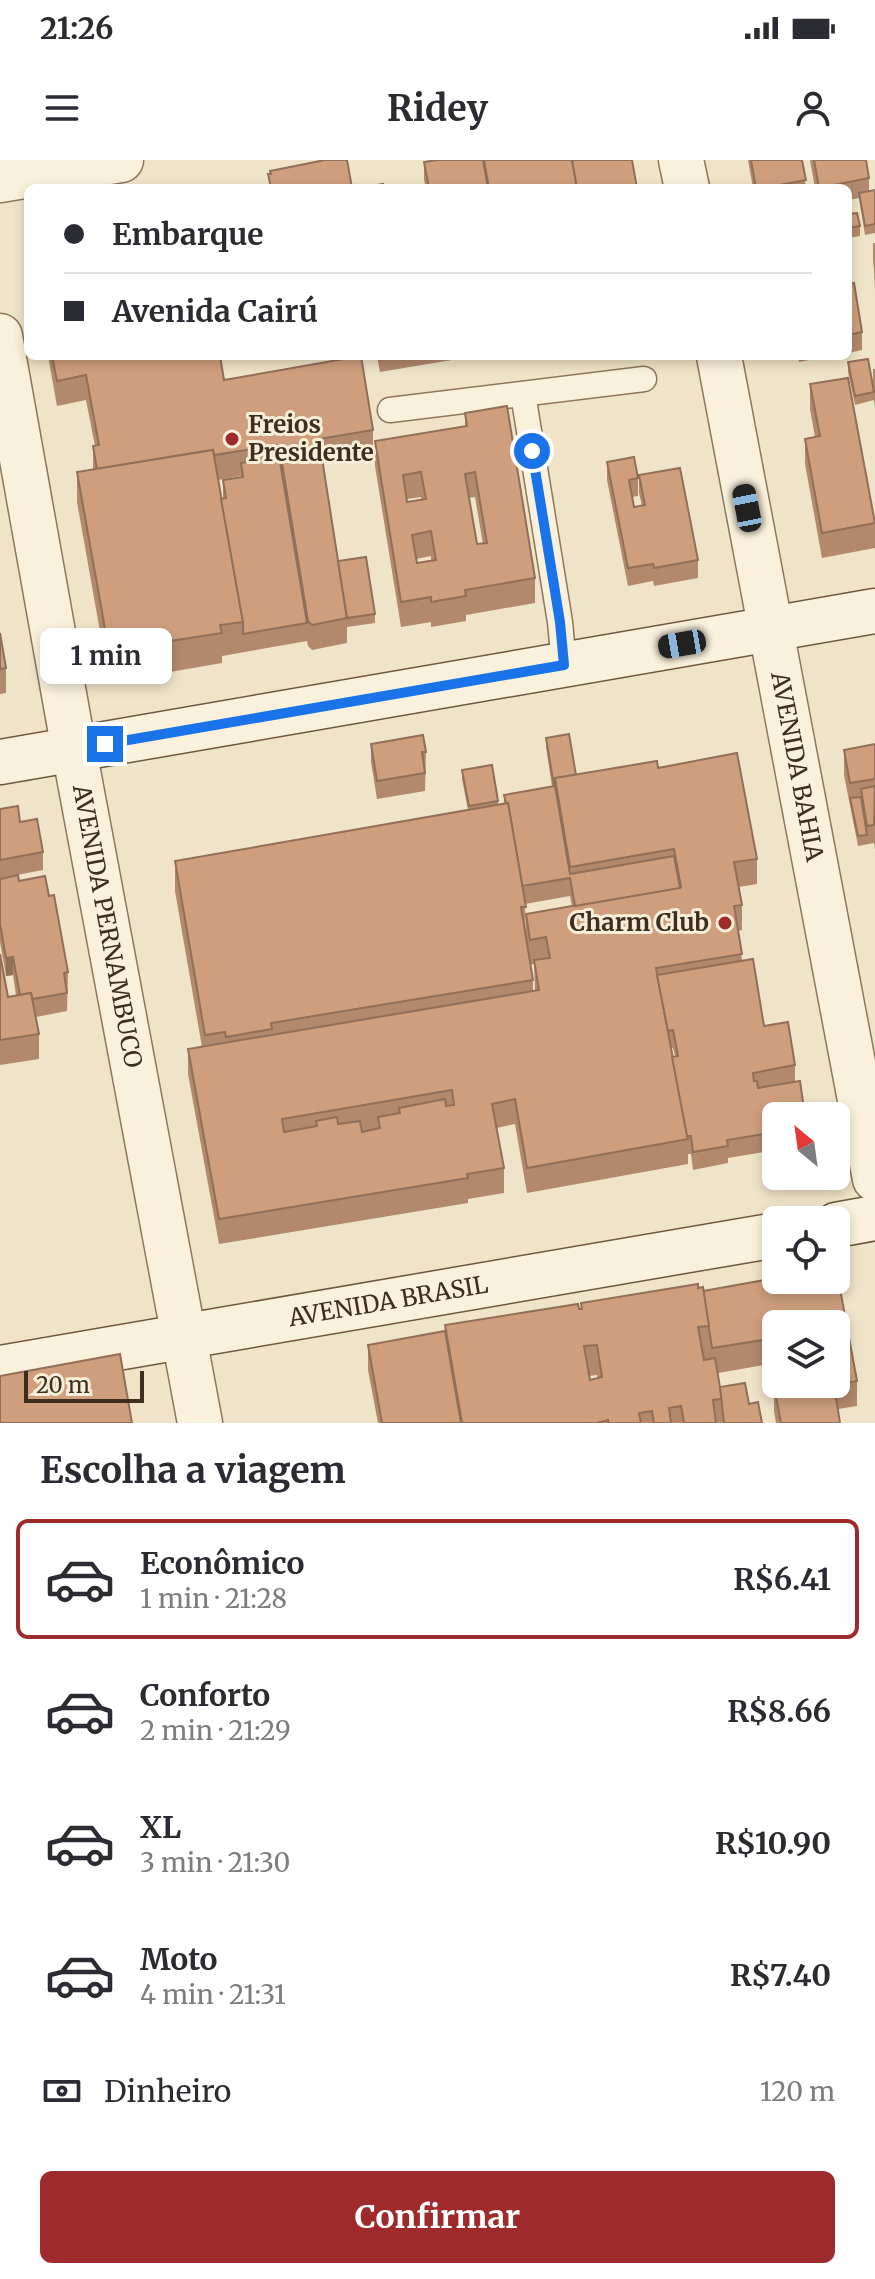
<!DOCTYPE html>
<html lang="pt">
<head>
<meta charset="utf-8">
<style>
	:root { --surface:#fff; --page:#f7f7f7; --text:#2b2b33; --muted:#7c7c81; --line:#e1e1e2; --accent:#9e2a2b }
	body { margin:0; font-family:Merriweather,serif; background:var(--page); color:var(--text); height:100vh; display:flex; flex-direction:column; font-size:30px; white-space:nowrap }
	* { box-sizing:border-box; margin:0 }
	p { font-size:26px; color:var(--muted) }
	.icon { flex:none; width:44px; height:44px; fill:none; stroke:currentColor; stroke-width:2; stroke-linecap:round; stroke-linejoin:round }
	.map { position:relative; height:1263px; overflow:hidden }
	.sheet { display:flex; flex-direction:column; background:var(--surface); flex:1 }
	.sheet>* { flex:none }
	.top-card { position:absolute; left:24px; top:24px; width:828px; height:176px; border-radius:12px; box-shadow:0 4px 12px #0003; display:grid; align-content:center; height:176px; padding:0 40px; background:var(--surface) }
	.needle { width:52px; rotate:331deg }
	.tools { position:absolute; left:762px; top:942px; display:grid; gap:16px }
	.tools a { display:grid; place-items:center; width:88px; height:88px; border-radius:12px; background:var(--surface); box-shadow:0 4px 12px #0003; font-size:40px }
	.scale { position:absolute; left:24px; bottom:20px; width:120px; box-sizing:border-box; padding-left:8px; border:4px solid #3d2e20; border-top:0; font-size:22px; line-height:28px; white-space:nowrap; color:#3d2e20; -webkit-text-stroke:6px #f7eed8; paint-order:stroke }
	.end { position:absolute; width:36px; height:36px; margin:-18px; border:10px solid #1a73e8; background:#fff; box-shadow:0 0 0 4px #fff }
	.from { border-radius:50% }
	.bubble { position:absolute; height:56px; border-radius:12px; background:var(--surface); box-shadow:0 4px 12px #0003; font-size:26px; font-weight:700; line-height:56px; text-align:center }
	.car { position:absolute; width:24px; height:48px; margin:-24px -12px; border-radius:10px; box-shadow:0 0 6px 2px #0007; background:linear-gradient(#222 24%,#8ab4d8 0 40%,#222 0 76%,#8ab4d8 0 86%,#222 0) }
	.top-card b { display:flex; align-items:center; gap:28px; height:76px; font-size:30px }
	.top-card b+b { border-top:2px solid var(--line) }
	.top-card i { width:20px; height:20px; background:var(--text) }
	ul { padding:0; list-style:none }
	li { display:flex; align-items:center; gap:24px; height:120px; margin:0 16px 12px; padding:0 24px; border:4px solid transparent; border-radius:12px }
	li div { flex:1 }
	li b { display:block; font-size:30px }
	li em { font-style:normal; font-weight:700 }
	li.selected { border-color:var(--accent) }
	li>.icon { width:72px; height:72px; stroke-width:1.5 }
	h2 { padding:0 40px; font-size:36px; line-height:96px }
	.pay { display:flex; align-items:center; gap:20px; height:88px; padding:0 40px; font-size:30px }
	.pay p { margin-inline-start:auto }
	.action { display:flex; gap:16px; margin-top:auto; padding:16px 40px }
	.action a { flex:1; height:92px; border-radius:12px; background:var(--accent); color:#fff; font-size:32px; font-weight:700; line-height:92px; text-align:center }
	.status { display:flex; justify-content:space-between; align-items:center; height:56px; padding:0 40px; background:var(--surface); direction:ltr }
	.status svg { height:22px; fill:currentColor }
	header { display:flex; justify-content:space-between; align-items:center; height:104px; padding:0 40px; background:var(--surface); font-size:36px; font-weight:700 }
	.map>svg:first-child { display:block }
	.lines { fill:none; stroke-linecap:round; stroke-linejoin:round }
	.service-casing { stroke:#8d765c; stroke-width:27 }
	.minor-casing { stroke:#8d765c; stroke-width:47 }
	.tertiary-casing { stroke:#8d765c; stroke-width:47 }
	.secondary-casing { stroke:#6f573f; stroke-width:47 }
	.service { stroke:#faf1dc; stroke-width:24 }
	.minor { stroke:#faf1dc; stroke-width:44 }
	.tertiary { stroke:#faf1dc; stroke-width:44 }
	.secondary { stroke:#faf1dc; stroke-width:44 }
	.wall { fill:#b2896c; fill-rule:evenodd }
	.shaded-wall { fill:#916f58 }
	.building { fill:#cf9f7d; stroke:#916f58; stroke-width:2; fill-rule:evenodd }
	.route { stroke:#1a73e8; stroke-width:10 }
	.poi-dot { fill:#9e2a2b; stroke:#f7eed8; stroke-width:3 }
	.labels { text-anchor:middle; stroke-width:6; stroke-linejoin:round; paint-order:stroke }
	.poi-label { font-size:24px; font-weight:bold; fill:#3d2e20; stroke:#f7eed8; text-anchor:start }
	.street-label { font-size:24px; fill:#3d2e20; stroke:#f7eed8 }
</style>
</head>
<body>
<div class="status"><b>21:26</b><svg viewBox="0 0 49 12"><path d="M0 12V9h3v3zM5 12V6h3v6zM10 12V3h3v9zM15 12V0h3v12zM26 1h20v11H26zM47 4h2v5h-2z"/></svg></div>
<header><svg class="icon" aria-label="menu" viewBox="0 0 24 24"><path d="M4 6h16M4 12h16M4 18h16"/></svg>Ridey<svg class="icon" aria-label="person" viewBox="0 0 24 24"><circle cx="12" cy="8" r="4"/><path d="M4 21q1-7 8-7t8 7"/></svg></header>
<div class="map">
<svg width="875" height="1263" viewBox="0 0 875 1263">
	<rect width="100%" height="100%" fill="#f0e4c8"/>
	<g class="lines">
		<g class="service-casing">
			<g id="service">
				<polyline points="523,234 560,462 564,505"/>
				<polyline points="390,250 644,219"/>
			</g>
		</g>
		<g class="minor-casing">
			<g id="minor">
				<polyline points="681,0 687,28"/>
				<polyline points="0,20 121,0"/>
				<path id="s1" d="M719,196L875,1019"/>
			</g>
		</g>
		<g class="tertiary-casing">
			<g id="tertiary">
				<path id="s2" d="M0,176L74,590L200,1263"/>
			</g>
		</g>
		<g class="secondary-casing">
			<g id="secondary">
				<polyline points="0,602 875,451"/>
				<polyline points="836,1065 875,1058"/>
				<path id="s3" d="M0,1208L776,1075"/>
			</g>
		</g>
		<use href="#service" class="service"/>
		<use href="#minor" class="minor"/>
		<use href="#tertiary" class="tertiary"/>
		<use href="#secondary" class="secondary"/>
	</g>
	<g class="wall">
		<polygon points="437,0 632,0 637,28 426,28 424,20 424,2"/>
		<polygon points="748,0 802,0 806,28 753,28"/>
		<polygon points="810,0 866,0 869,18 869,31 875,30 875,73 865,75 859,38 848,40 848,28 815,28"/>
		<polygon points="848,54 860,66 860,76 848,78"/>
		<polygon points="873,83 875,83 875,132 874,110 873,101"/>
		<polygon points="848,124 862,172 862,190 848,193"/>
		<path d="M48,196H220L224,220L373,270V295L322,303L338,401L375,454V463L347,467V483L312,490L308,486L307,481L222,496V503L170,512L169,504L161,505V513L109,522L77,342V312L93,309V286H95L86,240L57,246ZM241,316V317L223,320V338L221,339L218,320Z"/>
		<polygon points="377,196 465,196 458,197 458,199 380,212"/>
		<polygon points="798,196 829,196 799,202"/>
		<polygon points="848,202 873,225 873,209 875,209 875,247 874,240 855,245 848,212"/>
		<polygon points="810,224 875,363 875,388 822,398 805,304 805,279 815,277 810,249"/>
		<path d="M465,253L535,418V443L466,455V461L431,467V462L401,467L375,306V281L465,266ZM421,337V340L407,342V339ZM475,337L483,384H477L469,338ZM431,396V400L417,403L416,399Z"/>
		<polygon points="607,302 638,318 638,336 632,337 634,347 642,346 639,333 639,315 698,400 698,418 654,426 653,421 628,426 607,320"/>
		<polygon points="0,473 6,508 6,533 0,534"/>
		<path d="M546,578L576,615L658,608L757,699V724L739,727L742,745V770L738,771L742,800L764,866L795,905V922L776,956V990L728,998V1003L693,1010L691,994H688V1004L527,1033L515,964L497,968L504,1008V1033L468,1039V1043L219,1084L188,914V889L202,887L175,731V701L468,650L462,619V610L498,641V645L504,644V635L552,626L546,587ZM570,736L572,746L526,754V776L525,744ZM534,804L535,830L533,831V820L530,805ZM671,888H673L675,896L672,897Z"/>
		<polygon points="371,584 426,592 425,631 377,639 371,602"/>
		<polygon points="875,584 875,690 874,683 858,686 844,615 844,590"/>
		<polygon points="0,649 20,662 43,692 43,710 1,718 19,721 49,736 68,812 67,851 36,857 39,874 39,899 0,905 0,794 8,837 16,835 13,815 6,816 0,782"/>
		<path d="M836,1107L857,1221V1246L838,1249L840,1263H776L774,1251V1226L786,1224H836V1164H776V1203L718,1213L720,1227L745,1223L749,1244L758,1242L762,1263H378L368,1210V1185L445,1171V1165L578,1144L579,1149H581V1143L698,1124V1128L703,1127V1131L776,1118V1120H836ZM597,1215V1218L590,1220L589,1216Z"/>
	</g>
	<polygon class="shaded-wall" points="13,797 13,815 6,816 6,798"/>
	<g class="building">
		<polygon points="325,0 347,0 352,28 271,28 268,14 271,14 270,11"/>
		<polygon points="437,0 483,0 488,28 429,28 424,2"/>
		<polygon points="484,0 572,0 577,28 489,28"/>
		<polygon points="572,0 632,0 637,28 577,28"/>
		<polygon points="751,0 802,0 806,20 764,28 756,28"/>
		<polygon points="814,0 866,0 869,18 819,28"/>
		<polygon points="383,24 383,28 359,28"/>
		<polygon points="875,30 875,64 865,66 859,33"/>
		<polygon points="857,53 860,66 848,68 848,54"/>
		<polygon points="854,123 862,172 848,175 848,124"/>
		<polygon points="52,196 220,196 224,220 361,196 373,270 319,279 347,458 312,465 308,461 279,285 214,295 213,290 97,309 93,286 99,285 86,215 57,221"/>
		<polygon points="868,199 874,232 855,236 848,202"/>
		<polygon points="848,218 875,363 822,373 805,279 820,276 810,224"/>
		<path d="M507,246L535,418L465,430L466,436L431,442V437L401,442L375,281L467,266L465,253ZM421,312L426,339L407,342L403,315ZM475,312L487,383L477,384L465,314ZM431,371L436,400L417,403L412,375Z"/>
		<polygon points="213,290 243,462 220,465 222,473 170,481 169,473 159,475 161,482 109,491 77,312"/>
		<polygon points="279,296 307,463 243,474 243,462 221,339 226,338 223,320 243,317 241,303"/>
		<polygon points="634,297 638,318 629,320 634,347 645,345 639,315 680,308 698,400 654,408 653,404 628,408 607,302"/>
		<polygon points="366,397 375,454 347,458 338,401"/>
		<polygon points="0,473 6,508 0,509"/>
		<polygon points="569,574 576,615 555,618 555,626 554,626 546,578"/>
		<polygon points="423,575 426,592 422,592 425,613 377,621 371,584"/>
		<polygon points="875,584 875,619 850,623 844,590"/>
		<path d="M737,593L757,699L734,702L742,745L734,746L742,794L656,808L688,979L527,1008L515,939L492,944L504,1008L467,1014L468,1018L219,1059L188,889L539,830L534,800L550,798L546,777L530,780L526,754L681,727L674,689L570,707L555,618L657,601L658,608ZM452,930L454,945L446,946L445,939L399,948L400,953L378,957L380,968L362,972L360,961L338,964L337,957L316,961L317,966L284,972L282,959Z"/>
		<polygon points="492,605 498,641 469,646 462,610"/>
		<polygon points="555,626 570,714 674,696 680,728 575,746 570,718 522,726 508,643 506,643 504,635"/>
		<polygon points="875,626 874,665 867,666 861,629"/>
		<polygon points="861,637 867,675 858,676 850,638"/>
		<polygon points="508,643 526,747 521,747 533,820 271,863 272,869 226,877 225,872 205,875 175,701"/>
		<polygon points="18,646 20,662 37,659 43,692 0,700 0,649"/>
		<polygon points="18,715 19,721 45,716 49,736 54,735 68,812 64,813 67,833 32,839 31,833 20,835 13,797 6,798 0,764 0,719"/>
		<polygon points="0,794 8,837 31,833 39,874 0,880"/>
		<polygon points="753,799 764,866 788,862 795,905 753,913 754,921 757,921 758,928 800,921 805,956 776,956 776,972 727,980 728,986 693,992 691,976 687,976 672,897 678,896 673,870 668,871 657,815"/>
		<polygon points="836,1107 857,1221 834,1225 840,1263 781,1263 774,1226 786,1224 836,1224 836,1164 776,1164 776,1178 712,1188 703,1131 776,1118 776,1120 836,1120"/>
		<path d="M698,1124V1128L703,1127L709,1166L698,1167L704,1200L715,1198L722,1239L713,1240L716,1263H684L681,1246L669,1248L671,1263H654L652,1251L639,1253L641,1263H608V1260L597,1263H462L445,1165L578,1144L579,1149H582L581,1143ZM597,1185L602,1217L590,1220L584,1186Z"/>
		<polygon points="445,1171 461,1263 382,1263 368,1185"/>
		<polygon points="120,1194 132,1263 0,1263 0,1216"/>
		<polygon points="745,1223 749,1244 758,1242 762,1263 724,1263 720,1227"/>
	</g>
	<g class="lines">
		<polyline class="route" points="105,584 564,505 560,462 532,291"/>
	</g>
	<g class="poi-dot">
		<circle cx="232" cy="279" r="8"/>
		<circle cx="725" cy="763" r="8"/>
	</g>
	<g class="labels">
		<g class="poi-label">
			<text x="248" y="273">Freios<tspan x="248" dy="28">Presidente</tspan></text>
			<text x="709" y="771" text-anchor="end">Charm Club</text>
		</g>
		<g class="street-label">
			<text dy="8" stroke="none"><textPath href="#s1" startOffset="418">AVENIDA BAHIA</textPath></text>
			<text dy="8" stroke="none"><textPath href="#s2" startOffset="600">AVENIDA PERNAMBUCO</textPath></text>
			<text dy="8" stroke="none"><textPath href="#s3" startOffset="394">AVENIDA BRASIL</textPath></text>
		</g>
	</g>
</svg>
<div class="tools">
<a><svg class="needle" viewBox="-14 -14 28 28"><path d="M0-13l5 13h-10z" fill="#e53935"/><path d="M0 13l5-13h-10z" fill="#7c7c81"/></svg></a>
<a><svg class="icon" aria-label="locate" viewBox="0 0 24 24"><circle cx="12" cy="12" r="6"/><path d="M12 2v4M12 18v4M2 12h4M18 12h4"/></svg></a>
<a><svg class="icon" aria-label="layers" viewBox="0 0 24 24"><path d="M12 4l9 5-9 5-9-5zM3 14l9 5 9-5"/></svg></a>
</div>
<div class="scale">20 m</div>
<i class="end from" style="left:532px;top:291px"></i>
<i class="end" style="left:105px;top:584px"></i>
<div class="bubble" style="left:40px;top:468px;width:132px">1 min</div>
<i class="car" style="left:747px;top:348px;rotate:349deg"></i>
<i class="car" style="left:682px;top:484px;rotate:260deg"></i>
<div class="top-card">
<b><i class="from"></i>Embarque</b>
<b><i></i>Avenida Cairú</b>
</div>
</div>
<section class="sheet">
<h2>Escolha a viagem</h2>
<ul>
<li class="selected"><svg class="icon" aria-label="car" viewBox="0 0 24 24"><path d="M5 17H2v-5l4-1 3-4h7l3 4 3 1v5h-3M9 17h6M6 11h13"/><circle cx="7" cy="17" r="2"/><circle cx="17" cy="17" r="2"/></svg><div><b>Econômico</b><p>1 min · 21:28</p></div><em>R$6.41</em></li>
<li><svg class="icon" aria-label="car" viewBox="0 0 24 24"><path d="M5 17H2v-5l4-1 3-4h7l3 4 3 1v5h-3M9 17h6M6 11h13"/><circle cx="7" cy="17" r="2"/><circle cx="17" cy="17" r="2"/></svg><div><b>Conforto</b><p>2 min · 21:29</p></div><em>R$8.66</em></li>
<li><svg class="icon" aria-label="car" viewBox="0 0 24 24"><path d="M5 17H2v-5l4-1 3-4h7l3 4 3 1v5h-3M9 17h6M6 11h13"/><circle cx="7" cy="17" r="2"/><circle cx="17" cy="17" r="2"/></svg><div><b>XL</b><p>3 min · 21:30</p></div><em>R$10.90</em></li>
<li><svg class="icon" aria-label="car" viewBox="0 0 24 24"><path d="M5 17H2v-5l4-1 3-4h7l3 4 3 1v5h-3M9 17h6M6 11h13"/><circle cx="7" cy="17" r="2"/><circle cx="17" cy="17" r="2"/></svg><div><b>Moto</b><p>4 min · 21:31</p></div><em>R$7.40</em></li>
</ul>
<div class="pay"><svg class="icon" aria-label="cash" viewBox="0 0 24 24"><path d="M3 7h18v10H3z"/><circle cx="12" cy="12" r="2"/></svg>Dinheiro<p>120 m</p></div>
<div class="action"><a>Confirmar</a></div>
</section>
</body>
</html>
